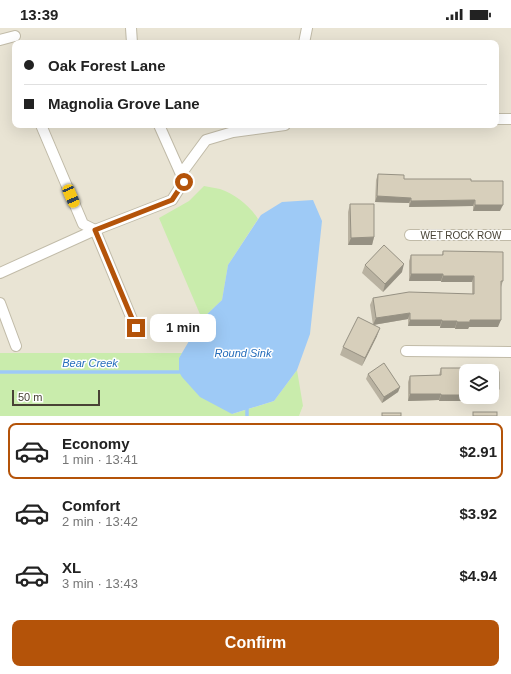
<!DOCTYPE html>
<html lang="en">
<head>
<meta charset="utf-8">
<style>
	:root { --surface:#fff; --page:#f6f6f6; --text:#222; --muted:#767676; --line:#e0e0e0; --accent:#b45309 }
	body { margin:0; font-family:Arial,sans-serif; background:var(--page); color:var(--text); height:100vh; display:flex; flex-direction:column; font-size:15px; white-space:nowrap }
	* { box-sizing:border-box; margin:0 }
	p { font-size:13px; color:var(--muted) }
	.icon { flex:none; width:22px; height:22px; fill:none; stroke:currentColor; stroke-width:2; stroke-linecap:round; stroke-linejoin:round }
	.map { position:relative; height:388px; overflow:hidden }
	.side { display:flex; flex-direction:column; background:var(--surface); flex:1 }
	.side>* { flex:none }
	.top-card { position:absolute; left:12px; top:12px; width:487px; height:88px; border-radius:8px; box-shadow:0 4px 16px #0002; display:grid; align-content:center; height:88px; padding:0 12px; background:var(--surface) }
	.controls { position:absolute; left:459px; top:336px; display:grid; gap:8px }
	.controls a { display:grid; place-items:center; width:40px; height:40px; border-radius:8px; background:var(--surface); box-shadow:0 4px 16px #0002; font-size:20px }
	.scale { position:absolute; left:12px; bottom:10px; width:88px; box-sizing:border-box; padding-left:4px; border:2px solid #484235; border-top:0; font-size:11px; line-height:14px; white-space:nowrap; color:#484235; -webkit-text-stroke:3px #fff; paint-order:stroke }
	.end { position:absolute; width:18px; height:18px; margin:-9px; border:5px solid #b45309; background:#fff; box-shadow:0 0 0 2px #fff }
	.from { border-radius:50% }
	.bubble { position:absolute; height:28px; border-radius:8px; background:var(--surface); box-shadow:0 4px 16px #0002; font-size:13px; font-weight:700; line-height:28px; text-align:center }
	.car { position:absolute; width:12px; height:24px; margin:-12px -6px; border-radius:5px; box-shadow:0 0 3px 1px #0007; background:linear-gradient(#f5c518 24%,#345 0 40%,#f5c518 0 76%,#345 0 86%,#f5c518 0) }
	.top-card b { display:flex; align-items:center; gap:14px; height:38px; font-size:15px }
	.top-card b+b { border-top:1px solid var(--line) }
	.top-card i { width:10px; height:10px; background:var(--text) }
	ul { padding:7px 0 0; list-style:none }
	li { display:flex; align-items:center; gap:12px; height:56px; margin:0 8px 6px; padding:0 4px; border:2px solid transparent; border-radius:8px }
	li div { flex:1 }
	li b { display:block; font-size:15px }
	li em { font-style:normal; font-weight:700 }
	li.current { border-color:var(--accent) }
	li>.icon { width:36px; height:36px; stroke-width:1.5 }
	.cta { display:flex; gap:8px; margin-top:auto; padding:8px 12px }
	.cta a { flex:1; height:46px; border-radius:8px; background:var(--accent); color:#fff; font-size:16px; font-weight:700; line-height:46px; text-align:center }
	.status { display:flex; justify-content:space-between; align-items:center; height:28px; padding:0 20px; background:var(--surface); direction:ltr }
	.status svg { height:11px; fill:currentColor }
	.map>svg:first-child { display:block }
	.residential { fill:#e9e4d4; fill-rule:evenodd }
	.green { fill:#c9ecac }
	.water { fill:#9ecaf6 }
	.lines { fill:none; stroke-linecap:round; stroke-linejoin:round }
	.stream { stroke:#9ecaf6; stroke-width:3.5 }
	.street-casing { stroke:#c1bba8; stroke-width:12 }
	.street { stroke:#fff; stroke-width:10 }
	.wall { fill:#b9b2a1 }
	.shaded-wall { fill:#969183 }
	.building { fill:#d7cfbb; stroke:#969183 }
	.route { stroke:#b45309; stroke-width:5 }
	.labels { text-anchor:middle; stroke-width:3; stroke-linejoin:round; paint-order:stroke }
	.street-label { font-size:10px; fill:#484235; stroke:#fff }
	.water-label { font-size:11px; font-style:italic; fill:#266ebc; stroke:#fff }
</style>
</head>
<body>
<div class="status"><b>13:39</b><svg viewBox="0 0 49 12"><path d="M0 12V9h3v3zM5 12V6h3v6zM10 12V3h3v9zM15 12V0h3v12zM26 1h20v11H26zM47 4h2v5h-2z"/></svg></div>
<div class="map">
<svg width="511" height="388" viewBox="0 0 511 388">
	<rect width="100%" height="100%" fill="#f4f2e6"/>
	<path class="residential" d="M0,0H511V388H299L303,378L274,373L232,386L179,330L181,325H0ZM15,15H496V97H15ZM466,343H492V369H466Z"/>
	<g class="green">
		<path d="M204,158C209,159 215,160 220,161C235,166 250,178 258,191L228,237L222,272L202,291L159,190L189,173Z"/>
		<polygon points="0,325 182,325 179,330 232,386 274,373 297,342 303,378 299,388 0,388"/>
	</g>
	<polygon class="water" points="313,172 322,193 310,306 297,342 274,373 232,386 200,369 182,349 179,344 179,330 202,291 222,272 228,237 261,187 282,174"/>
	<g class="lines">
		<g class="stream">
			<polyline points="0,344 179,344"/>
			<polyline points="247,381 247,388"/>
		</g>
		<g class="street-casing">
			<g id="street">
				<polyline points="131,0 132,15"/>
				<polyline points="0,12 15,8"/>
				<polyline points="304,15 307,0"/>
				<polyline points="496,91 511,91"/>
				<polyline points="41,97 83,196 95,202 136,301"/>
				<polyline points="181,146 206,112 233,104 285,97"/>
				<polyline points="410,207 511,207"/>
				<polyline points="0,245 95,202 172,172 184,153 159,97"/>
				<polyline points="0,275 16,318"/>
				<polyline points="406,323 511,324"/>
			</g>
		</g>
		<use href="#street" class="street"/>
	</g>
	<g class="wall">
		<polygon points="378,146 404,151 471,153 500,183 473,183 473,178 409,179 409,175 375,174 376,152"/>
		<polygon points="350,176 374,209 372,217 348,217 348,184"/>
		<polygon points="443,223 503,253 501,259 498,299 469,299 468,301 455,301 455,300 440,300 440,298 408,298 408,291 373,297 370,277 373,270 472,266 472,254 441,254 441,253 409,253 409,233 411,227 442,227"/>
		<polygon points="365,237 402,244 383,264 362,245"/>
		<polygon points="377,308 362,338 340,327 343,319"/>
		<polygon points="441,340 467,373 439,373 439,372 408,373 408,354 410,348 439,347"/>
		<polygon points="368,346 400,359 398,364 382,375 366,351"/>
	</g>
	<g class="shaded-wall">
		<polygon points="377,168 411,170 409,175 375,174"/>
		<polygon points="475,172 473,178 409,179 411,173"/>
		<polygon points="475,177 503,177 500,183 473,183"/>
		<polygon points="374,209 372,217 348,217 351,210"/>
		<polygon points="404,236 402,244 383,264 385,256"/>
		<polygon points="411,246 443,246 441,253 409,253"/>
		<polygon points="443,248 474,248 472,254 441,254"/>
		<polygon points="410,285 408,291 373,297 376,290"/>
		<polygon points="410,292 442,292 440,298 408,298"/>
		<polygon points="470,292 501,292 498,299 469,299 468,301 455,301 457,294"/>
		<polygon points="442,293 457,293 455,300 440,300"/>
		<polygon points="380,300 377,308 362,338 365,330"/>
		<polygon points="400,359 398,364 382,375 384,369"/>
		<polygon points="492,361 499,361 497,367 492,367"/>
		<polygon points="410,366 441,366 439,372 408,373"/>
		<polygon points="441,367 466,367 466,369 469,369 467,373 439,373"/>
	</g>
	<g class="building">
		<polygon points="378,146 404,147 404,151 471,151 471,153 503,153 503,177 475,177 475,172 411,173 411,170 377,168"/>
		<polygon points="350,176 374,176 374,209 351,210"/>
		<polygon points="384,217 404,236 385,256 365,237"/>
		<polygon points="443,223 503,224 503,253 501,253 501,292 470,292 470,294 457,294 457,293 442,293 442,292 410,292 410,285 376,290 373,270 409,264 474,266 474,248 443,248 443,246 411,246 411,227 443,227"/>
		<polygon points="358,289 380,300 365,330 343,319"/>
		<polygon points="384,335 400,359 384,369 368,346"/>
		<polygon points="441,340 469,340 469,343 466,343 466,367 441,367 441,366 410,366 410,348 441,347"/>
		<rect x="492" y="344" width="7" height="17"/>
		<rect x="473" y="384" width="24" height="4"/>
		<rect x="382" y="385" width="19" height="3"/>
	</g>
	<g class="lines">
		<polyline class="route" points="136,300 95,202 172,172 184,154"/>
	</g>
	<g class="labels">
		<g class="street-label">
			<text x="461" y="211">WET ROCK ROW</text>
		</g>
		<g class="water-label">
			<text x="243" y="329">Round Sink</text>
			<text x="90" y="339">Bear Creek</text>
		</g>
	</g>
</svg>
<div class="controls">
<a><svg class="icon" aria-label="layers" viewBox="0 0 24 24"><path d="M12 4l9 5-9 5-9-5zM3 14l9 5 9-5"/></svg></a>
</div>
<div class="scale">50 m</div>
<i class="end from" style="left:184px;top:154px"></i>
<i class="end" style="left:136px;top:300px"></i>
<div class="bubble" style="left:150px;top:286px;width:66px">1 min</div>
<i class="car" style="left:71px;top:168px;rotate:157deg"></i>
<div class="top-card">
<b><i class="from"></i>Oak Forest Lane</b>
<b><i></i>Magnolia Grove Lane</b>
</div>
</div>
<section class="side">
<ul>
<li class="current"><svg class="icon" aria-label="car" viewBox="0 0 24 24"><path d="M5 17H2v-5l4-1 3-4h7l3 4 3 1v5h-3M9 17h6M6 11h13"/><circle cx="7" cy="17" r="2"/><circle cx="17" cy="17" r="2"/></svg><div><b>Economy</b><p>1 min · 13:41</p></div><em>$2.91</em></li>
<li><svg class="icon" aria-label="car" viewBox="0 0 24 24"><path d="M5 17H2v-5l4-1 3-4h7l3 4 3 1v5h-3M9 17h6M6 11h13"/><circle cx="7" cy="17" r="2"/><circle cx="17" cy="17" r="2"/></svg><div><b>Comfort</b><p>2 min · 13:42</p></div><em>$3.92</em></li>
<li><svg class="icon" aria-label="car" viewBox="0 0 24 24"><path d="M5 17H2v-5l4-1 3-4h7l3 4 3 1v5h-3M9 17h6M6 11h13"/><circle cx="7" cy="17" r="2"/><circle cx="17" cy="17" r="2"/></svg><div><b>XL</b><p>3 min · 13:43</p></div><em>$4.94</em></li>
</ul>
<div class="cta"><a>Confirm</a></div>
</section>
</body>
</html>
